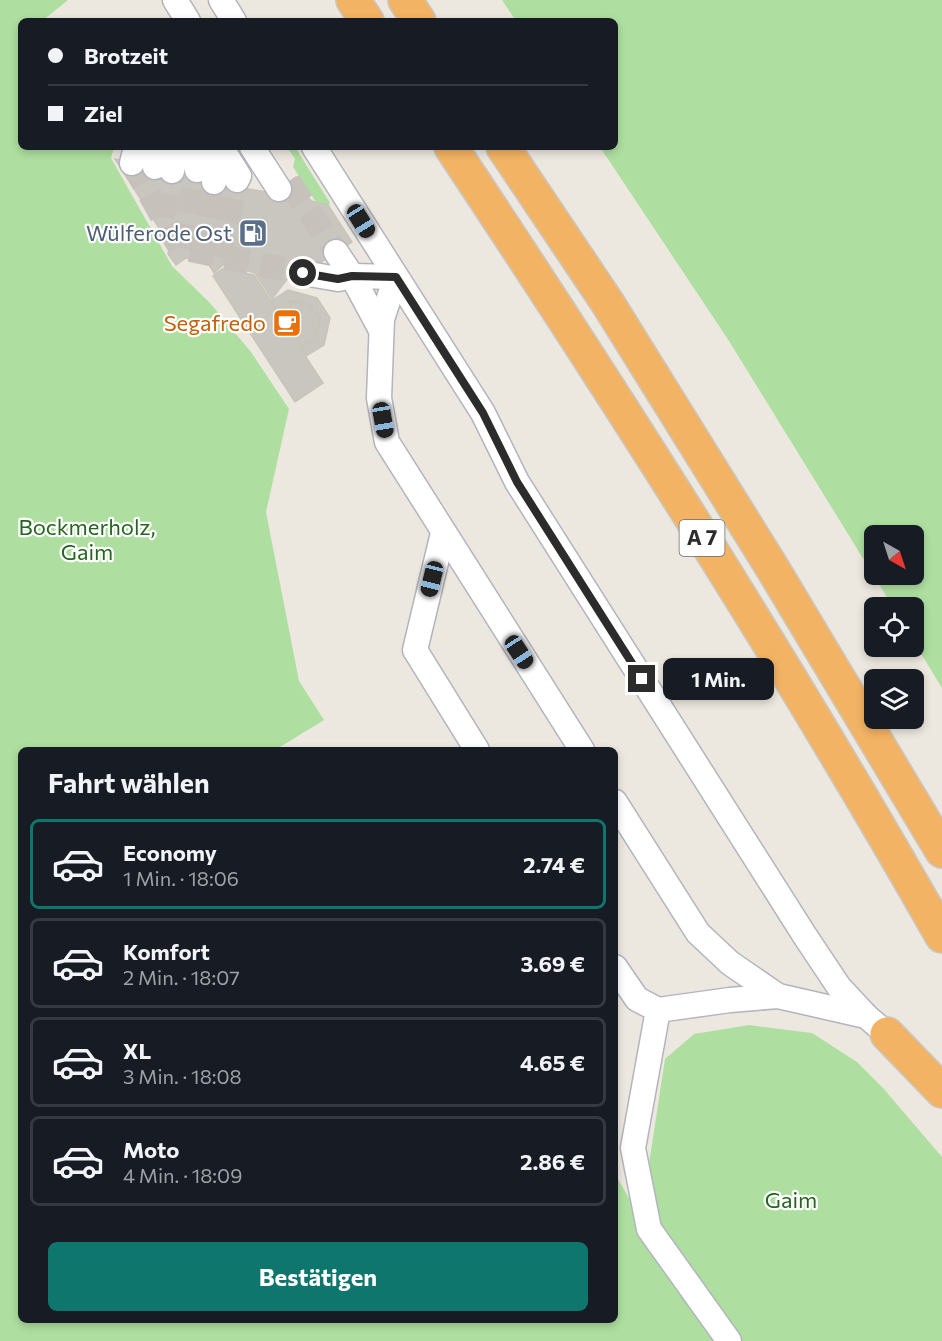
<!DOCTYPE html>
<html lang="de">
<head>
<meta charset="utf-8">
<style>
	:root { --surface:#171b24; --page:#242831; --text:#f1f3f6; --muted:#9ea1a6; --line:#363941; --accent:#0f766e }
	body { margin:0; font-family:Commissioner,sans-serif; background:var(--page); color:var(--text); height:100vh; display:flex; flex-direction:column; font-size:22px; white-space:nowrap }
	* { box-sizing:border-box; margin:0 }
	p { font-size:20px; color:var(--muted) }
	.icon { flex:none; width:33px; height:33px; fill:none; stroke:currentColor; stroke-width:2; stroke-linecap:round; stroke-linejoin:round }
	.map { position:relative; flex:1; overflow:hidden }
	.sheet { position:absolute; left:18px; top:747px; width:600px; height:576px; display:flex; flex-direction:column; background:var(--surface); border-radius:9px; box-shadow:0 3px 9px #0003 }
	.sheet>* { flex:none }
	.guide { position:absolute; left:18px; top:18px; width:600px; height:132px; border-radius:9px; box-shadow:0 3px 9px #0003; display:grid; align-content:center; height:132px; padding:0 30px; background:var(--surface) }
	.needle { width:39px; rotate:141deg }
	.fabs { position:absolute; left:864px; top:525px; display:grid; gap:12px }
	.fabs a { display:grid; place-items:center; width:60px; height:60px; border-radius:9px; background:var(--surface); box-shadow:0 3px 9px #0003; font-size:30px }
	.end { position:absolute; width:27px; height:27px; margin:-14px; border:8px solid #2c2c2c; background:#fff; box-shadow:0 0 0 3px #fff }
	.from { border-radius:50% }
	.bubble { position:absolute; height:42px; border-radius:9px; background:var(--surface); box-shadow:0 3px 9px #0003; font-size:20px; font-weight:700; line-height:42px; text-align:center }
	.car { position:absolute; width:18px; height:36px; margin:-18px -9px; border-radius:8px; box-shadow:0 0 4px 2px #0007; background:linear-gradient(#222 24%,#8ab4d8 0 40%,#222 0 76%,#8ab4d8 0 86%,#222 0) }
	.guide b { display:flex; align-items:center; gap:21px; height:57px; font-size:22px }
	.guide b+b { border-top:2px solid var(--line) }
	.guide i { width:15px; height:15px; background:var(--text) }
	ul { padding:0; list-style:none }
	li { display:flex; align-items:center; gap:18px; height:90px; margin:0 12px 9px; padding:0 18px; border:3px solid var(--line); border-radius:9px }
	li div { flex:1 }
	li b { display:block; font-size:22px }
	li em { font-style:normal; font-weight:700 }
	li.current { border-color:var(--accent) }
	li>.icon { width:54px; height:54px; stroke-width:1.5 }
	h2 { padding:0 30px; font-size:27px; line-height:72px }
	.action { display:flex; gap:12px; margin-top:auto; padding:12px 30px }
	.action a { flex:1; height:69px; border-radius:9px; background:var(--accent); color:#fff; font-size:24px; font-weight:700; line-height:69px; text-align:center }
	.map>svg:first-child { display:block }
	.green { fill:#aedfa0; fill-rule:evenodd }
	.building { fill:#c8c6be; stroke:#c8c4b9; stroke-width:1.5 }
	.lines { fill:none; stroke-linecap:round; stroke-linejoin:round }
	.minor-tunnel { stroke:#c6c2bb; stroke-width:24; stroke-dasharray:24 12; stroke-linecap:butt }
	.minor-casing { stroke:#b3b4be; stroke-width:27 }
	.highway-casing { stroke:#c8c8c8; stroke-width:36 }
	.minor { stroke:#fff; stroke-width:24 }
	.highway { stroke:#f3b364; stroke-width:33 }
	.route { stroke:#2c2c2c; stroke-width:8 }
	.labels { text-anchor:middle; stroke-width:4.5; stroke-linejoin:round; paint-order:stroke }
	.shield { fill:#fff; stroke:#6b6b6b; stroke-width:1.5 }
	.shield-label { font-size:21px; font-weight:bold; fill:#2c2c2c }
	.service-label { font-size:22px; fill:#4e5e75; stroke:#fff; text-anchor:end }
	.food-label { font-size:22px; fill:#c56008; stroke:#fff; text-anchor:end }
	.park-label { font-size:22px; fill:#266520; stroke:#fff }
</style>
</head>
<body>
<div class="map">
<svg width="942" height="1341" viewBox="0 0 942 1341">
	<rect width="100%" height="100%" fill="#ece8df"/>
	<g class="green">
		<polygon points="0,0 68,0 42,21 21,21 21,147 114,147 111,158 172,266 210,303 251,352 289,409 266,512 299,681 324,720 275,750 21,750 21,1320 615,1320 615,1174 636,1210 647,1177 665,1059 694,1034 749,1025 812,1033 857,1062 883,1088 942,1157 942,1341 0,1341"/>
		<path d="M502,0H942V688L914,642V608L893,607L729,341L600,147H615V21H516ZM874,536H914V574H874Z"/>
		<polygon points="281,147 295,147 330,203 328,205 316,202 293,167 295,159 289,150 283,150"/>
	</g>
	<g class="building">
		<polygon points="115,159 184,174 196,167 242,188 273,193 296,177 311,201 328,205 352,242 295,279 288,278 272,299 255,273 224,264 214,273 207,261 186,258 176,265 168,254 170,245"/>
		<polygon points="222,269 254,275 277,310 290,301 309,304 320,319 316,338 300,348 323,383 295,402 213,276"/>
		<polygon points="288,290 317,298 330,318 324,345 306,356 300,348 316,338 320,319 309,304 290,301 277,310 271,301"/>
	</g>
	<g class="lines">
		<g class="minor-tunnel">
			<polyline points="132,163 180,248 303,273"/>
			<polyline points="289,182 336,252"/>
			<polyline points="163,217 172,171"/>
			<polyline points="182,248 197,170"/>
			<polyline points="198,252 214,182"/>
			<polyline points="219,257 237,180"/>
		</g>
		<g class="minor-casing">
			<g id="minor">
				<polyline points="175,0 188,21"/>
				<polyline points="221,0 234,21"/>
				<polyline points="152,147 156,154 155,167"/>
				<polyline points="172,147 176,154 172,171"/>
				<polyline points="189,147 197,160 197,170"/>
				<polyline points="206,147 217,164 214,182"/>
				<polyline points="221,147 239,176 237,180"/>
				<polyline points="252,147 279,189"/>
				<polyline points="314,147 483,413 517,482 805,936 839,987 866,1016 887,1034"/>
				<polyline points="132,163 136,147"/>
				<polyline points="336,252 352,276 381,330"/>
				<polyline points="303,273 338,279 352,276 396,277"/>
				<polyline points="396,277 382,319 379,398 387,442 582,750"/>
				<polyline points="443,533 415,650 477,750"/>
				<polyline points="615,802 698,933 730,963 778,996"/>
				<polyline points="615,967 637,999 658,1010 730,1000 778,996 866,1016"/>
				<polyline points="658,1010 633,1148 649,1229 729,1341"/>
			</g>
		</g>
		<g class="highway-casing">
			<g id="highway">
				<polyline points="353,0 367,21"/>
				<polyline points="405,0 419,21"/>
				<path d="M451,147C622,405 789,667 942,936"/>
				<polyline points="503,147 607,302 773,569 942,851"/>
				<polyline points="887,1034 942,1091"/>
			</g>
		</g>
		<use href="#minor" class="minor"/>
		<use href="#highway" class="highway"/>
	</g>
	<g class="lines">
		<polyline class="route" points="303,273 338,279 352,276 396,277 483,413 517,482 642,679"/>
	</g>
	<defs>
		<g id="fuel-square" transform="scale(1.5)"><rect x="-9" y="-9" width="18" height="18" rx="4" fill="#5c6f8a" stroke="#fff"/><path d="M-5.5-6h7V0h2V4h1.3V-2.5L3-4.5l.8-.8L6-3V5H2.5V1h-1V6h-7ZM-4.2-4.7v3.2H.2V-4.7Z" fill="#fff"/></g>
		<g id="cafe-square" transform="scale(1.5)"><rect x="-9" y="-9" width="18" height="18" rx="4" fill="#e8710a" stroke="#fff"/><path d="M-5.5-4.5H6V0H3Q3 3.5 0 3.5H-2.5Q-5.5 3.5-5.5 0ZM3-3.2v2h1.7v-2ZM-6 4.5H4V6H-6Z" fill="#fff"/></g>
	</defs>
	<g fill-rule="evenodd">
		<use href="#fuel-square" x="253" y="233"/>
		<use href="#cafe-square" x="287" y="323"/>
	</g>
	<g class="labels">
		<rect class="shield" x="679.5" y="520" width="45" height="36" rx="4.5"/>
		<g class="shield-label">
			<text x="702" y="545">A 7</text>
		</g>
		<g class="service-label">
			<text x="232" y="241">Wülferode Ost</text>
		</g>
		<g class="food-label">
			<text x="266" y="331">Segafredo</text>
		</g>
		<g class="park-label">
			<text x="87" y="535">Bockmerholz,<tspan x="87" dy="25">Gaim</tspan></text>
			<text x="791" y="1208">Gaim</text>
		</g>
	</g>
</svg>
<div class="fabs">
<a><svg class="needle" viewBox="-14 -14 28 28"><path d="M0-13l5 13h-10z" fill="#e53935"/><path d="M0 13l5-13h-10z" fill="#9ea1a6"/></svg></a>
<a><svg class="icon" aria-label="locate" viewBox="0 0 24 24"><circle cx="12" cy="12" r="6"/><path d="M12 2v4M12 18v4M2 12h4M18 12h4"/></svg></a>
<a><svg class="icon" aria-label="layers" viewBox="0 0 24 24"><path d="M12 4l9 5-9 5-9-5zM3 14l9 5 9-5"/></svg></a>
</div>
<i class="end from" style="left:303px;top:273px"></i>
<i class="end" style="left:642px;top:679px"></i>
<div class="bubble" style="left:663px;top:658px;width:111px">1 Min.</div>
<i class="car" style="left:361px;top:221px;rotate:148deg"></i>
<i class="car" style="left:383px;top:420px;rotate:170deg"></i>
<i class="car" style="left:432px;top:579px;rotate:194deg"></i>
<i class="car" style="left:519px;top:652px;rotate:147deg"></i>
<div class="guide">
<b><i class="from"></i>Brotzeit</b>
<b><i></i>Ziel</b>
</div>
<section class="sheet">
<h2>Fahrt wählen</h2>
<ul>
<li class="current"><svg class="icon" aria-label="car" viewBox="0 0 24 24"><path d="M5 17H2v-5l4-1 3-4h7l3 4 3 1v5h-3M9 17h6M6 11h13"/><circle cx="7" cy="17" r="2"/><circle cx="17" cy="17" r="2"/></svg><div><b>Economy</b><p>1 Min. · 18:06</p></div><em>2.74 €</em></li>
<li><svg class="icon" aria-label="car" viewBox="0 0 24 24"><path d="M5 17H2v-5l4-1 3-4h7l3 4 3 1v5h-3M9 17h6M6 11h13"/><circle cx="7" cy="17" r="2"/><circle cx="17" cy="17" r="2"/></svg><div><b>Komfort</b><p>2 Min. · 18:07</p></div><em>3.69 €</em></li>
<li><svg class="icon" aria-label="car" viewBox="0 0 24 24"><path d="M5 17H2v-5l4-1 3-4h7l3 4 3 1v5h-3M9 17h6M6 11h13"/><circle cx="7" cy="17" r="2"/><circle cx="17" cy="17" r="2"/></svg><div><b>XL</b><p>3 Min. · 18:08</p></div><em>4.65 €</em></li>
<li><svg class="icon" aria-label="car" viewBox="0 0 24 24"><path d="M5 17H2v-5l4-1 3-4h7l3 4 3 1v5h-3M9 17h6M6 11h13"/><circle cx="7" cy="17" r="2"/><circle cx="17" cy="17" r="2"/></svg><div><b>Moto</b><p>4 Min. · 18:09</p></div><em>2.86 €</em></li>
</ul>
<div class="action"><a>Bestätigen</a></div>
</section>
</div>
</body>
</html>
